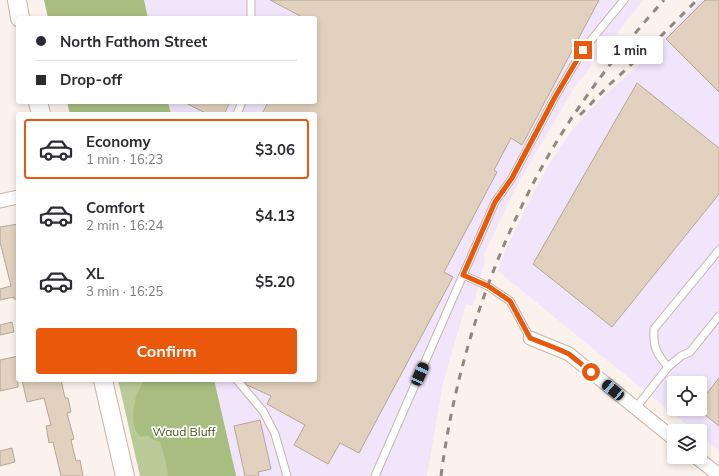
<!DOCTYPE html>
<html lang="en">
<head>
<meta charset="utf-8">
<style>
	:root { --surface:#fff; --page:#f7f7f7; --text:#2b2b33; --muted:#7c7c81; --line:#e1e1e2; --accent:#ea580c }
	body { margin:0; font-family:Mulish,sans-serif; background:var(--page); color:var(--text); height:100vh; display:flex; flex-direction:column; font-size:15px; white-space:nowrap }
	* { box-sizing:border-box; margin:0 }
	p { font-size:13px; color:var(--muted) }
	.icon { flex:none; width:22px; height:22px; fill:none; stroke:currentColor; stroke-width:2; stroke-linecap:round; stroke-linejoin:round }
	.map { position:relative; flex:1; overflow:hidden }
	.side { position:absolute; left:16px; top:112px; width:301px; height:270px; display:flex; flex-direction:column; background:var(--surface); border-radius:4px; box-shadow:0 2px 6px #0003 }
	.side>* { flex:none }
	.hud { position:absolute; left:16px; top:16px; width:301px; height:88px; border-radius:4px; box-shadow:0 2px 6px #0003; display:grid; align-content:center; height:88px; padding:0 20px; background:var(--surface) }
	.buttons { position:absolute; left:667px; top:376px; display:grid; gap:8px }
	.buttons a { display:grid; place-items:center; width:40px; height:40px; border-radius:4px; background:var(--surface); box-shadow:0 2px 6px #0003; font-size:20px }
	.end { position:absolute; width:18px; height:18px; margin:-9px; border:5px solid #ea580c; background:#fff; box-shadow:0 0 0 2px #fff }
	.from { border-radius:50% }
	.bubble { position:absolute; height:28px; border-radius:4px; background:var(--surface); box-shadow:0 2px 6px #0003; font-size:13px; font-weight:700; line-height:28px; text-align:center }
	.car { position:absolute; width:12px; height:24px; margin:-12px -6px; border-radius:5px; box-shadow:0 0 3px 1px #0007; background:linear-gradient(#222 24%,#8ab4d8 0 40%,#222 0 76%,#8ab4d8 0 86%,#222 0) }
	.hud b { display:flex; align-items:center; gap:14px; height:38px; font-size:15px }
	.hud b+b { border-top:1px solid var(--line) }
	.hud i { width:10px; height:10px; background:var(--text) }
	ul { padding:7px 0 0; list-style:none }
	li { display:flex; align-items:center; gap:12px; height:60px; margin:0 8px 6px; padding:0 12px; border:2px solid transparent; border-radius:4px }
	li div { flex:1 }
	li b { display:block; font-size:15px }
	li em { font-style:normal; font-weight:700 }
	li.active { border-color:var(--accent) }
	li>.icon { width:36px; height:36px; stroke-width:1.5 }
	.button { display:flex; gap:8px; margin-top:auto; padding:8px 20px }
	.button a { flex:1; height:46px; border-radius:4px; background:var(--accent); color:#fff; font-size:16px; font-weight:700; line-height:46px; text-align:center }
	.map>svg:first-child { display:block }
	.industrial { fill:#f0e5fa; fill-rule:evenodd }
	.green { fill:#b8cb98 }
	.forest { fill:#a7be80 }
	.building { fill:#e1d1be; stroke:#b6a694 }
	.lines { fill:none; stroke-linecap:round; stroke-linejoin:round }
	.lane-casing { stroke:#c9b3a7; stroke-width:9 }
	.street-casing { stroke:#c9b3a7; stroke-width:15 }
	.secondary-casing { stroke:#c9b3a7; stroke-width:20 }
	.lane { stroke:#fff; stroke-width:7 }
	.street { stroke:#fff; stroke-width:13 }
	.secondary { stroke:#fff; stroke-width:18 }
	.rail { stroke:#8f8782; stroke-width:3; stroke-dasharray:7 7; stroke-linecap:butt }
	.route { stroke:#ea580c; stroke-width:5 }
	.labels { text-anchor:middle; stroke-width:3.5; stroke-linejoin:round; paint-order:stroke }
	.park-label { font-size:12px; fill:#415512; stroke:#fff }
</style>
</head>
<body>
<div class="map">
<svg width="719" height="476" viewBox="0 0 719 476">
	<rect width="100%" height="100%" fill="#fcf2ed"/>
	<g class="industrial">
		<polygon points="144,0 643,0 574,88 515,189 484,254 485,259 482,272 473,306 466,304 443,383 427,476 236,476 214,380 315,380 315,114 171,114 168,102 315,102 315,18 148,18"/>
		<path d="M699,0H719V451L700,436V431H694L498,271L507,247L530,199L551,161L571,132L588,111L647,57ZM674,383H700V409H674Z"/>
	</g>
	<polygon class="green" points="118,380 214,380 236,476 140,476"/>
	<g class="forest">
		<polygon points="44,0 144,0 148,18 48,18"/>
		<polygon points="67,102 168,102 171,114 70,114"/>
		<path d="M144,380H214L236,476H168L165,458L160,442L154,440L147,435L141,437C130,429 133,406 137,394C139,389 142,385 144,380Z"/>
	</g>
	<g class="building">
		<polygon points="270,0 599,0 522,145 511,138 494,170 497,172 444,272 453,277 359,453 340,443 328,464 294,445 305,425 267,404 271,396 247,385 244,380 315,380 315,114 262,114 268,102 315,102 315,18 304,18"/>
		<polygon points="705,0 719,0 719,92 666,39"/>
		<polygon points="637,83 719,148 719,194 612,327 533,264"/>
		<polygon points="184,102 230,102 224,114 207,114"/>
		<polygon points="18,224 18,299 14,299 14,297 0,300 0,289 11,286 0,242 0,227"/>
		<polygon points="12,322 14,332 0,335 0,325"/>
		<polygon points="18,356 18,387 0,391 0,360"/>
		<polygon points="719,378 719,426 700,411 700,402"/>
		<polygon points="22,380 61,380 65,398 68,398 71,412 67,413 74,439 71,440 76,461 80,460 83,476 61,476 53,442 49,443 46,426 51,425 44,398 27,402"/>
		<polygon points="260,420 271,469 258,472 259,476 245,476 234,426"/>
		<polygon points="12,448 15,462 0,466 0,451"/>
	</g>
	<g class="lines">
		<g class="lane-casing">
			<g id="lane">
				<polyline points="251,0 251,18"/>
				<polyline points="237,114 242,102"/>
				<polyline points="463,275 488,286 510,301 530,338"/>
				<path d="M668,367C656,353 653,347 654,329L719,250"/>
				<polyline points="237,380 263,411 275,434 287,476"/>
				<polyline points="635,409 668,367 681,356 690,352 719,316"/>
				<polyline points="375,476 495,202 512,178 555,97 583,50 624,0"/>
			</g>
		</g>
		<g class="street-casing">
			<g id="street">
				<polyline points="0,201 18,197"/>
				<polyline points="530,338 569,354 674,439"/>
				<polyline points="696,457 719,475"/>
			</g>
		</g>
		<g class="secondary-casing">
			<g id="secondary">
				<polyline points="17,0 20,18"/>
				<polyline points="38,102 41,114"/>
				<polyline points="103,380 125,476"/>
			</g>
		</g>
		<use href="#lane" class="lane"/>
		<use href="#street" class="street"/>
		<use href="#secondary" class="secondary"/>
		<g class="rail">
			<polyline points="580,115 610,84 646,51 697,0"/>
			<path d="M441,476C455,367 490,261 543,165C576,106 619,50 664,0"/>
		</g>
	</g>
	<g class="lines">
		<polyline class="route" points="583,50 555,97 512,178 495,202 463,275 488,286 510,301 530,338 558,349 569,354 591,372"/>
	</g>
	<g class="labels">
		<g class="park-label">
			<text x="184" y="436">Waud Bluff</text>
		</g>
	</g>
</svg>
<div class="buttons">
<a><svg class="icon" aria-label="locate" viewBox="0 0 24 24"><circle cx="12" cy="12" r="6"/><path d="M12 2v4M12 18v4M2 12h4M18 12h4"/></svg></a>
<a><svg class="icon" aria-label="layers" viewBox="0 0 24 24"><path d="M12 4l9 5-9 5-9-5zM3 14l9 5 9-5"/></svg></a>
</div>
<i class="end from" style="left:591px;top:372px"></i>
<i class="end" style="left:583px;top:50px"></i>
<div class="bubble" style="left:597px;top:36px;width:66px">1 min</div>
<i class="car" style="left:420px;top:374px;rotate:24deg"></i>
<i class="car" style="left:613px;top:390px;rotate:310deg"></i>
<div class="hud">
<b><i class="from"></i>North Fathom Street</b>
<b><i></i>Drop-off</b>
</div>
<section class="side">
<ul>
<li class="active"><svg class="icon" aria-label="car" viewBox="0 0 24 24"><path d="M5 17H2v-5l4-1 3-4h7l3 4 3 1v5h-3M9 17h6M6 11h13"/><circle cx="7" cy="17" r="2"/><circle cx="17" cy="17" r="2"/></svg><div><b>Economy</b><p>1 min · 16:23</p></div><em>$3.06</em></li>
<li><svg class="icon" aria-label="car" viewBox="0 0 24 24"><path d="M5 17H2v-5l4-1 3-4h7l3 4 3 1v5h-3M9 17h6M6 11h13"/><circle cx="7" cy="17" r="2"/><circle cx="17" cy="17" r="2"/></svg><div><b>Comfort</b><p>2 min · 16:24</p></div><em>$4.13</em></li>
<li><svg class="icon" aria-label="car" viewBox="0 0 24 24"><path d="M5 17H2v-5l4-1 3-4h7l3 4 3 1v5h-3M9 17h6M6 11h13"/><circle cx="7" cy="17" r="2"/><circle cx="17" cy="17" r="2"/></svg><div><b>XL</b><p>3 min · 16:25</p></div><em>$5.20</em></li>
</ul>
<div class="button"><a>Confirm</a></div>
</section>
</div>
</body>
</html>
